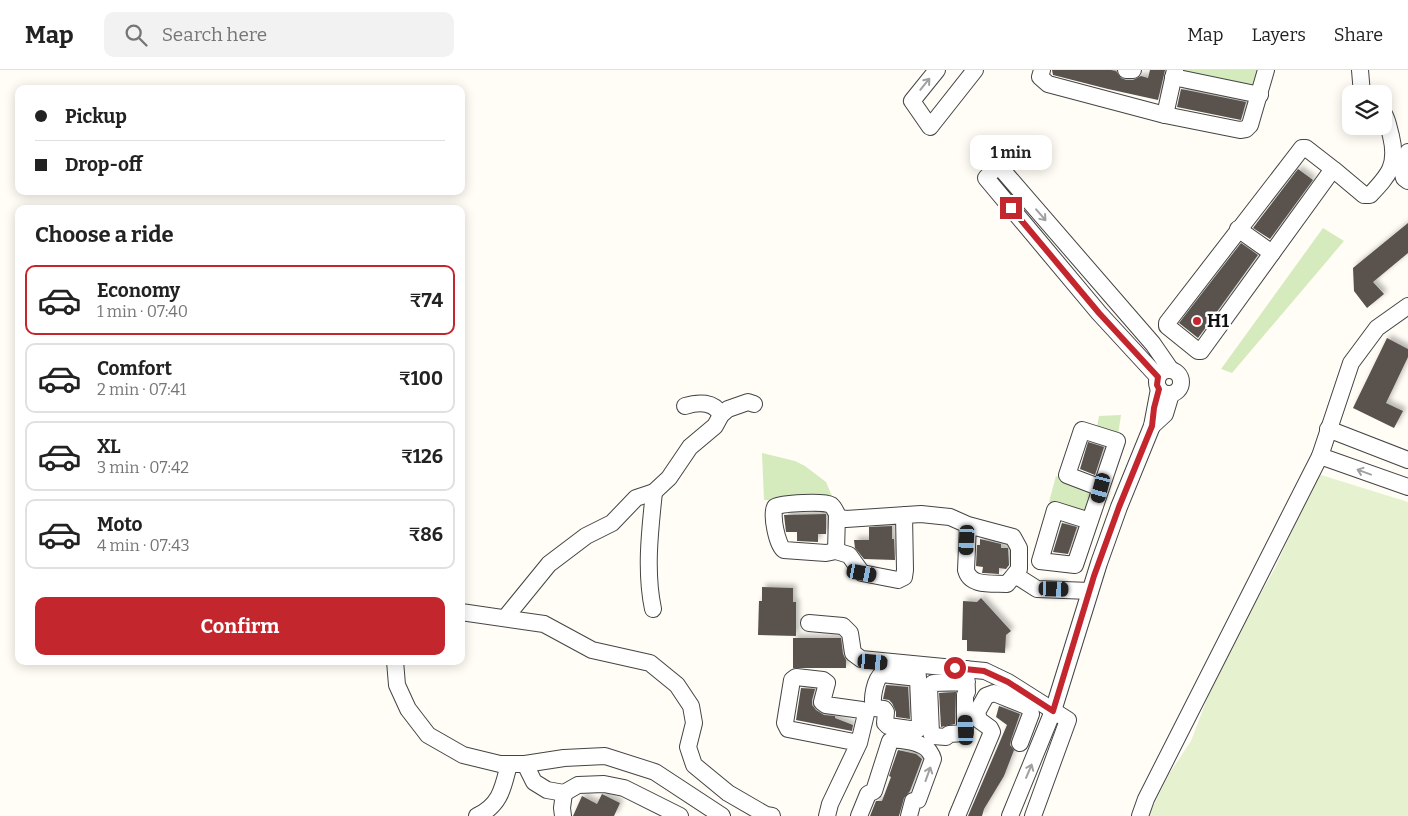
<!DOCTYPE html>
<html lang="en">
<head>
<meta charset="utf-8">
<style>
	:root { --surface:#fff; --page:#f2f2f2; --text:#222; --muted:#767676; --line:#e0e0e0; --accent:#c4262e }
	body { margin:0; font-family:Bitter,serif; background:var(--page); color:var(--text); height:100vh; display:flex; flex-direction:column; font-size:19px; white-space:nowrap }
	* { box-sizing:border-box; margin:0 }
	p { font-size:16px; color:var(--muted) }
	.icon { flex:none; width:28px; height:28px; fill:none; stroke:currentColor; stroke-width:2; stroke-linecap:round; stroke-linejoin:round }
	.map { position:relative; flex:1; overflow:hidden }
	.sheet { position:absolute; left:15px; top:135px; width:450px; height:460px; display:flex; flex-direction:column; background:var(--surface); border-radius:10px; box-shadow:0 2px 12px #0003 }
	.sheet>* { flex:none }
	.top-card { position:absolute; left:15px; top:15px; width:450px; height:110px; border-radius:10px; box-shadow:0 2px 12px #0003; display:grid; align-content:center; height:110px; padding:0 20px; background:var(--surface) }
	.controls { position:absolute; left:1342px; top:15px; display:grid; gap:10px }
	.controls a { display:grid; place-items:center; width:50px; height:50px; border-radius:10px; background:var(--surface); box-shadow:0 2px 12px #0003; font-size:25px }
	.end { position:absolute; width:22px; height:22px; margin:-11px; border:6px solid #c4262e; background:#fff; box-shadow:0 0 0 2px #fff }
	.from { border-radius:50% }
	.bubble { position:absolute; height:35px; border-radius:10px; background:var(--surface); box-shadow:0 2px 12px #0003; font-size:16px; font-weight:700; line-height:35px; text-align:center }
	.car { position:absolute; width:15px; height:30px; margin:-15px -8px; border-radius:6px; box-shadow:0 0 4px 1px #0007; background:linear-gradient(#222 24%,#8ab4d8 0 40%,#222 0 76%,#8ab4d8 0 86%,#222 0) }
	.top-card b { display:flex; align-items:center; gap:18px; height:48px; font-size:19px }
	.top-card b+b { border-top:1px solid var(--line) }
	.top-card i { width:12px; height:12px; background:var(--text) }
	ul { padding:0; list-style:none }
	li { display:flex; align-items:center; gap:15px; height:70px; margin:0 10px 8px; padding:0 10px; border:2px solid var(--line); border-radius:10px }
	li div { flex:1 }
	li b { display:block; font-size:19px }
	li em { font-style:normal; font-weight:700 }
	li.current { border-color:var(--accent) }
	li>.icon { width:45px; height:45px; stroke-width:1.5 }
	h2 { padding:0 20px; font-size:22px; line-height:60px }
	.action { display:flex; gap:10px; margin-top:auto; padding:10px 20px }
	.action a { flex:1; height:58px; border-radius:10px; background:var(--accent); color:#fff; font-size:20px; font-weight:700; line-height:58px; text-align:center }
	header { display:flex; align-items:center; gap:30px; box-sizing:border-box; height:70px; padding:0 25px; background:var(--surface); border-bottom:1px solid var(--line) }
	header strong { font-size:24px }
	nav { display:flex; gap:28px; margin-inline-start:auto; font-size:18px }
	.search { width:350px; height:45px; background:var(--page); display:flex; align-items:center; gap:12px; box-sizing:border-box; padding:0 18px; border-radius:10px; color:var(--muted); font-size:19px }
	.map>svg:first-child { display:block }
	.green { fill:#d5ebbd }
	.pitch { fill:#e6f2cf }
	.building { fill:#5a524d; filter:url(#shadow) }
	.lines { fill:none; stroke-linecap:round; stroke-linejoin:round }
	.minor-casing { stroke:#444; stroke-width:18 }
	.minor { stroke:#fff; stroke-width:16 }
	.oneway { stroke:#a0a0a0 }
	.route { stroke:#c4262e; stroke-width:6 }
	.poi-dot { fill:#c4262e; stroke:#fff; stroke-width:2 }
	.labels { text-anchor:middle; stroke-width:5; stroke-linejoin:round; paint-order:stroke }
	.poi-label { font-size:18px; font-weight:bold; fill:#111; stroke:#fff; text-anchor:start }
</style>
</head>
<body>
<header>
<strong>Map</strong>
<div class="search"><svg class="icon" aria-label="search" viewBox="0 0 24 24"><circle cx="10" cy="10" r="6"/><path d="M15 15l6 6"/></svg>Search here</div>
<nav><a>Map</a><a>Layers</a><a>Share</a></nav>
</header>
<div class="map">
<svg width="1408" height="746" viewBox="0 0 1408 746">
	<defs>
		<filter id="shadow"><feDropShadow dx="3.5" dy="-3.5" stdDeviation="2.5" flood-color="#0004"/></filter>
	</defs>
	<rect width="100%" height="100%" fill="#fffdf5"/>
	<g class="green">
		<polygon points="1181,0 1259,0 1255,17 1181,3"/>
		<polygon points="1323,158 1344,171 1232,303 1221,299"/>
		<polygon points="1121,345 1118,365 1096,362 1099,346"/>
		<polygon points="762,383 795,391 805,396 826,412 834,431 764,430"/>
		<polygon points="1056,406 1095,421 1089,442 1049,432"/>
	</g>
	<polygon class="pitch" points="1318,404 1408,432 1408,746 1148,746 1169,704 1191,671 1218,600 1275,498"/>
	<g class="building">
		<polygon points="1052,0 1111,0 1116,1 1121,8 1126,10 1133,10 1141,6 1148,8 1150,0 1165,0 1158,30 1108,19 1053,5"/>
		<polygon points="1181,19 1246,32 1241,50 1177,37"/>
		<polygon points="1298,99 1313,110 1270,169 1253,158"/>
		<polygon points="1408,153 1408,183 1373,212 1384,224 1367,238 1354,221 1353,198"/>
		<polygon points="1241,173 1258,185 1198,268 1179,253"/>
		<polygon points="1387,268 1408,279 1408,287 1386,333 1403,341 1394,358 1353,338"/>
		<polygon points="1088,372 1104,377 1095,405 1080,399"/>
		<polygon points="826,444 826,464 818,464 818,472 797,471 797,462 786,462 784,445"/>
		<polygon points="1062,453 1077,457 1068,484 1053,482"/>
		<polygon points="892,456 892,469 894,469 895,490 864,489 855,478 854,470 869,470 869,457"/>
		<polygon points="980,469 1001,474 1001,478 1008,478 1009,495 1006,499 999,498 999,504 984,503 982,503 983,497 976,496 977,475 980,475"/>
		<polygon points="762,517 793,518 793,532 796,532 796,566 758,565 759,531 762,531"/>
		<polygon points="981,528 1011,561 1006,565 1005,583 967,581 967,570 962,570 963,531 977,532"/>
		<polygon points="793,568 841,568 843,584 846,590 846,598 793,598"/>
		<polygon points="886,615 908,617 910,649 896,647 896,642 892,633 889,630 883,629"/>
		<polygon points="801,618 815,619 812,630 812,635 816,640 824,645 835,646 835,648 853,655 852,661 796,650"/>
		<polygon points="956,622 955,654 941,657 939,623"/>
		<polygon points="999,636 1020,644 1011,670 1010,675 1014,680 1004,706 984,739 982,746 968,746 1007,655 996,647"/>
		<polygon points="898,680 916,684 922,689 910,721 904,728 899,746 870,746 876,731 882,731 891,707 889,706"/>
		<polygon points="602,724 620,733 614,746 573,746 582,726 597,734"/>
	</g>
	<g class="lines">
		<g class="minor-casing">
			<g id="minor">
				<polyline points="937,0 912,31 930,57 975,0"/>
				<polyline points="1042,0 1040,7 1048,14 1165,45 1240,60 1246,59 1250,55 1266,0"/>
				<polyline points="1126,0 1133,0"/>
				<polyline points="1360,0 1362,24"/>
				<polyline points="1173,7 1260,25"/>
				<polyline points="1165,45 1175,0"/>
				<polyline points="1408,82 1402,100 1404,108 1408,111"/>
				<path d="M1333,99L1306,78H1302L1167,253V256L1198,281H1201L1333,99L1364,125H1370C1389,105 1398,95 1391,66C1389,59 1388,51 1384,44"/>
				<polyline points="1238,159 1272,183"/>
				<circle cx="1169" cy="312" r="12"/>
				<polyline points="1158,307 1099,243 986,108 998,95 1153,274 1171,300"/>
				<path d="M685,336C698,332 714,331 721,345"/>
				<polyline points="1152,356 1165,344 1171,324"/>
				<polyline points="1328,359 1408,390"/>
				<polyline points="1320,386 1408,417"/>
				<path d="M904,445L905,500L904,507L898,510L862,503L849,485L836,481L826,483L784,480C777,475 771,445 775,437C782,433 824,431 831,435C836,439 836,445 840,448L846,449L921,444L940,446L950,447L968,455L1013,467L1019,478V499L1007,514C993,513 970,517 966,500L968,455"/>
				<polyline points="1090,451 1055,440 1040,491 1075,495 1117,371 1082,360 1067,405 1101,418"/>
				<polyline points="836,481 837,445"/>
				<polyline points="1015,505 1037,519 1090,521"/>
				<path d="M653,539C645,501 650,460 654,422"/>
				<polyline points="461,542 544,554 592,580 650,593 677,615 691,636 694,653 688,677 694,695 728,723 766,745 772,746"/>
				<polyline points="505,548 549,494 586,466 612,453 636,428 654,422 669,408 690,377 715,356 721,345 728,339 748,332 754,334"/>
				<polyline points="809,553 843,556 850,563 853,583 861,589 985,601 1008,612 1068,650 1033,746"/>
				<polyline points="395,591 397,615 408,639 428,665 463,685 500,694 525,694 564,688 605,686 655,702 722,746"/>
				<path d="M917,595L918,608L920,656L917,660L888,656L885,653L886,642L884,639L874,638C871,629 875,609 882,604L918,608"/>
				<polyline points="966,599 967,622 965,625 965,663 949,664 946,667 933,666 931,663 929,617 933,613 967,612"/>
				<polyline points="525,694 534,712 547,720 564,723 578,715 604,714 624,718 680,746"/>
				<path d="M477,746C501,735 503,717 509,694"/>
				<polyline points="563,746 562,738 564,723"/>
				<polyline points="827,746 830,734 859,673 866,644 862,640 826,635 822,632 827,613 823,610 796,607 792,610 785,653 788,659 859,673"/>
				<path d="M859,746L868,724L874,721L890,671C897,668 916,672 923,676C928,678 932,685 933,689L918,730L913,731L909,746"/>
				<polyline points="957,746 992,662 990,658 979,650 977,642 986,626 994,623 1029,637 1031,644 1020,673"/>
				<polyline points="1010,746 1053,641 1099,493 1119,437 1152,356 1159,319"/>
				<polyline points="1140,746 1146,729 1320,386 1351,293 1377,258 1408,236"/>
			</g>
		</g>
		<use href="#minor" class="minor"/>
	</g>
	<defs><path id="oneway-shaft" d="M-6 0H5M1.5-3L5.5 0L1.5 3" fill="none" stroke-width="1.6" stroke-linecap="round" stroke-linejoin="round" transform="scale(1.25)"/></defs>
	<g class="oneway">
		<use href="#oneway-shaft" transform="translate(925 14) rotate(-51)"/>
		<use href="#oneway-shaft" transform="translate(1041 145) rotate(49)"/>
		<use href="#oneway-shaft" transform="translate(1364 402) rotate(-160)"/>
		<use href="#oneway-shaft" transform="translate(1029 701) rotate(-67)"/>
		<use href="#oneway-shaft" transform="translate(928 704) rotate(-70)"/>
	</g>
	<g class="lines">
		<polyline class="route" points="955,598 984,601 1008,612 1053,641 1094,506 1119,437 1152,356 1154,338 1159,319 1157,315 1158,307 1099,243 1011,138"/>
	</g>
	<circle class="poi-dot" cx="1197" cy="251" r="5"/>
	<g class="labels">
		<g class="poi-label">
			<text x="1207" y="257">H1</text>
		</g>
	</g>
</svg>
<div class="controls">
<a><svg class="icon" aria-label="layers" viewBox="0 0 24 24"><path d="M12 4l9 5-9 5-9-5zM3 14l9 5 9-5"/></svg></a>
</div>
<i class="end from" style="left:955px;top:598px"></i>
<i class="end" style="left:1011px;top:138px"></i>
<div class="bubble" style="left:970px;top:65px;width:82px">1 min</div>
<i class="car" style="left:1101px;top:418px;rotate:195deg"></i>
<i class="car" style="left:967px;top:470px;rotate:183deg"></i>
<i class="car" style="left:862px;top:503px;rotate:101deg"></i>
<i class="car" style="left:1054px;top:519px;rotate:92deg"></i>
<i class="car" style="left:873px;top:592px;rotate:95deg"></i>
<i class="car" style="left:966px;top:660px;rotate:358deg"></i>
<div class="top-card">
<b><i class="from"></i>Pickup</b>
<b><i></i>Drop-off</b>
</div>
<section class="sheet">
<h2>Choose a ride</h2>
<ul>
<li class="current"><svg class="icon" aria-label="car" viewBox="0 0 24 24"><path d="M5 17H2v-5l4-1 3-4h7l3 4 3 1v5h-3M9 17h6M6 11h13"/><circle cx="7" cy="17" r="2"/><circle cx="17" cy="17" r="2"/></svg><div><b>Economy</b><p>1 min · 07:40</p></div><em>₹74</em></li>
<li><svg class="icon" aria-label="car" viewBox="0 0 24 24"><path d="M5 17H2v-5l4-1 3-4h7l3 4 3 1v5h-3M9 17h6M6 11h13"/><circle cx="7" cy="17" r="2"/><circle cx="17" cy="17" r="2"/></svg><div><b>Comfort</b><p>2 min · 07:41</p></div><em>₹100</em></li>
<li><svg class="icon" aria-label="car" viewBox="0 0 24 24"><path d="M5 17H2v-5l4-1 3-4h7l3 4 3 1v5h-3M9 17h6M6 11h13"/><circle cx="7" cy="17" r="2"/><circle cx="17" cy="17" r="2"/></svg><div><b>XL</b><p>3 min · 07:42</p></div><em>₹126</em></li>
<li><svg class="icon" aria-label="car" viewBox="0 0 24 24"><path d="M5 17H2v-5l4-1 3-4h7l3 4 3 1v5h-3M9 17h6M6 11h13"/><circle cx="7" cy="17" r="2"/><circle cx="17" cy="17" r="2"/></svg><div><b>Moto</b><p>4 min · 07:43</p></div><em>₹86</em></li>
</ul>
<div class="action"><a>Confirm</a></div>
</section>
</div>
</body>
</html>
